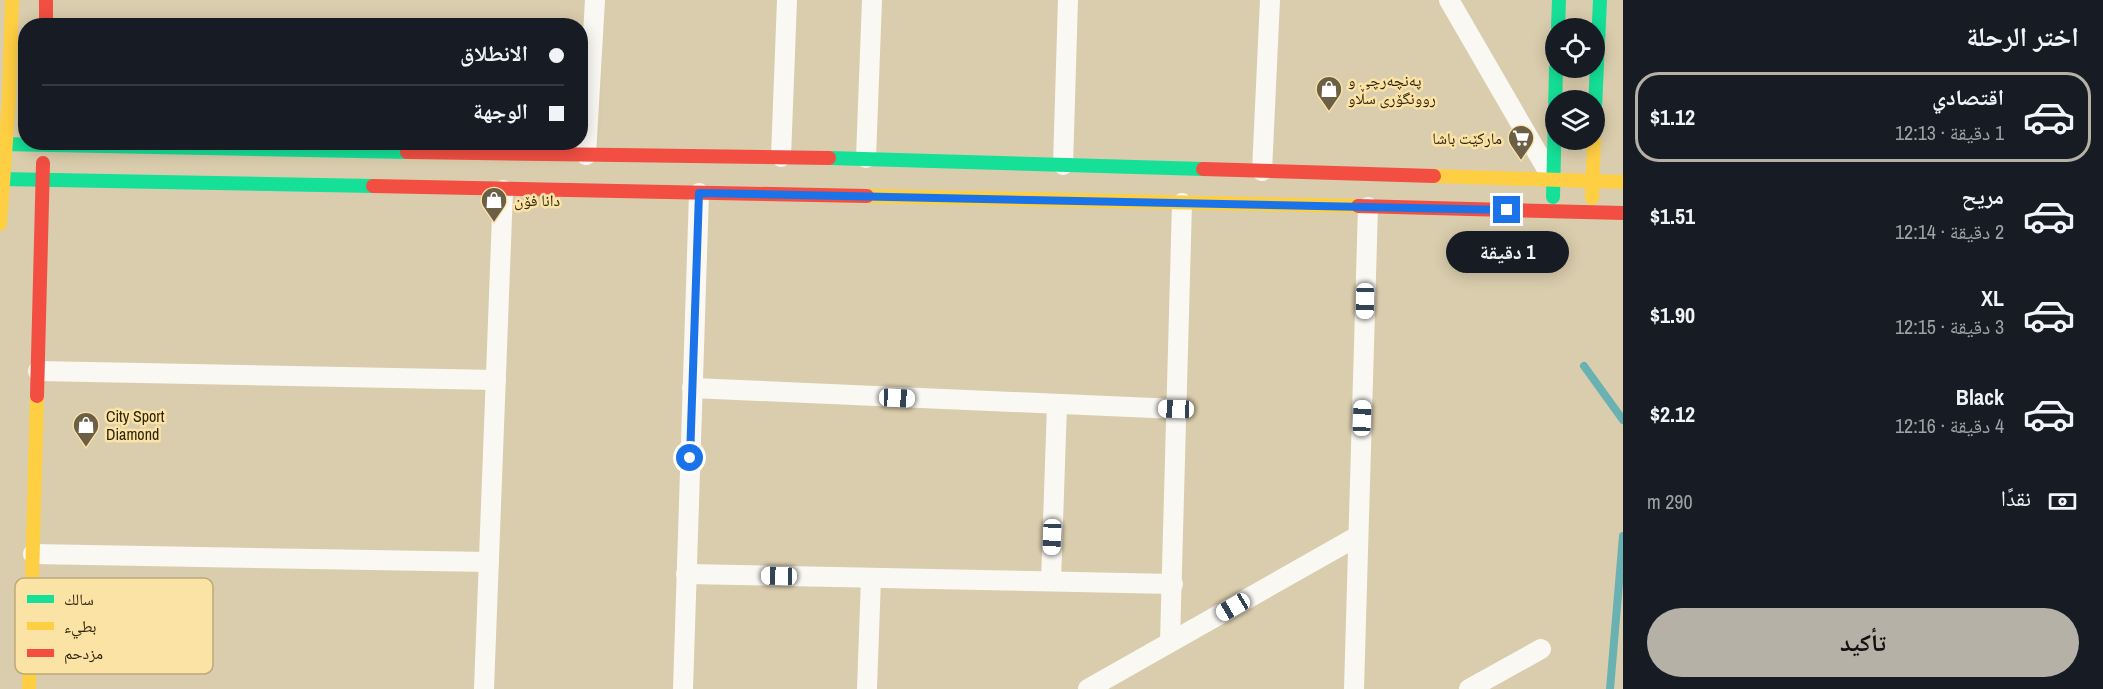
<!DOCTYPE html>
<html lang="ar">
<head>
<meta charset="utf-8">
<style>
	:root { --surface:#171b24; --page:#242831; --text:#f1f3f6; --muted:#9ea1a6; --line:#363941; --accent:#b5b1a6 }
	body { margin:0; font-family:"Archivo Narrow","Noto Naskh Arabic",sans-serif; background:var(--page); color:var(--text); direction:rtl; height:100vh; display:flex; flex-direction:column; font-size:22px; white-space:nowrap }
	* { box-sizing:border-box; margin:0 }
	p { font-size:20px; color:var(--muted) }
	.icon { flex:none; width:33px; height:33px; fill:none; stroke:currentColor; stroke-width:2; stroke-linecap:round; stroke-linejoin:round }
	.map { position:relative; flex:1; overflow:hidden; direction:ltr }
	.side { display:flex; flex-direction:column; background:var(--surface); width:480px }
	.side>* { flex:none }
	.guide { position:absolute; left:18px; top:18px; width:570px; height:132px; border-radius:24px; box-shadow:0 3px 15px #0003; direction:rtl; display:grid; align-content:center; height:132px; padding:0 24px; background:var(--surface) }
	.controls { position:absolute; left:1545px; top:18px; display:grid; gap:12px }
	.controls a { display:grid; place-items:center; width:60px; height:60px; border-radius:50%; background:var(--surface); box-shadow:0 3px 15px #0003; font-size:30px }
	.end { position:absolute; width:27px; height:27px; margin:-14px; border:8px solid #1a73e8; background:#fff; box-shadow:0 0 0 3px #fff }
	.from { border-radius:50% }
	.bubble { position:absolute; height:42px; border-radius:21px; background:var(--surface); box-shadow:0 3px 15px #0003; font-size:20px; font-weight:800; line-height:42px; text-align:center; direction:rtl }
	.car { position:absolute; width:18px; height:36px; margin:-18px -9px; border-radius:8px; box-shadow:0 0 4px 2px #0007; background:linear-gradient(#fff 24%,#345 0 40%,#fff 0 76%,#345 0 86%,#fff 0) }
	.guide b { display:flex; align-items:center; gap:21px; height:57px; font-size:22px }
	.guide b+b { border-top:2px solid var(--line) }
	.guide i { width:15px; height:15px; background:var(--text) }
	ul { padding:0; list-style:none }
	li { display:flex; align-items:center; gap:18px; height:90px; margin:0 12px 9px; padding:0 12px; border:3px solid transparent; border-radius:24px }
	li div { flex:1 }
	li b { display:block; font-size:22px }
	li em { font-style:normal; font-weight:800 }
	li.active { border-color:var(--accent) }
	li>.icon { width:54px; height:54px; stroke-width:1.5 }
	h2 { padding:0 24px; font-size:27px; line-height:72px }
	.pay { display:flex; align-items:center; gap:15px; height:66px; padding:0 24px; font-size:22px }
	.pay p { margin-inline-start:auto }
	.action { display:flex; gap:12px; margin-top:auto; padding:12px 24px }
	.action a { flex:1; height:69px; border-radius:36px; background:var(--accent); color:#111; font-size:24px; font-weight:800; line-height:69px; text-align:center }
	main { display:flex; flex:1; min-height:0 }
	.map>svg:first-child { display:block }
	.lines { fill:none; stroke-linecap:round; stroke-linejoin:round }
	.stream { stroke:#6ab1b1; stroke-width:8 }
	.street { stroke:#f9f8f3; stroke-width:20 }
	.fast { stroke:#16e098; stroke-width:14 }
	.slow { stroke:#ffcf43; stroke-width:14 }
	.jam { stroke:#f24e42; stroke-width:14 }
	.route { stroke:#1a73e8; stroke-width:8 }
	.labels { text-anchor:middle; stroke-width:5; stroke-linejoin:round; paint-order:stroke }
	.poi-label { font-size:16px; fill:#2f250d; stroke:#fbe2a5; text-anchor:start }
	.key { fill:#fbe2a5; stroke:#bea977; stroke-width:1.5 }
	.key-label { font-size:16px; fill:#2f250d }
</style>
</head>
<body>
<main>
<section class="side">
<h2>اختر الرحلة</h2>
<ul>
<li class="active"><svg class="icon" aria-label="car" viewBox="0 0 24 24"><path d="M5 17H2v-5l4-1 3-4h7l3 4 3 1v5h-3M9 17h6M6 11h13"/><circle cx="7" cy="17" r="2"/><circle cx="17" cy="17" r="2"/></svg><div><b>اقتصادي</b><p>1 دقيقة · 12:13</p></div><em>$1.12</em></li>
<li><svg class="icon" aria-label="car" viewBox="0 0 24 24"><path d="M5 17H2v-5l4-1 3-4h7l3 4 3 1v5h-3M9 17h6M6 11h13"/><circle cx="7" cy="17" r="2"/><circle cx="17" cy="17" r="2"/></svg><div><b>مريح</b><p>2 دقيقة · 12:14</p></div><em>$1.51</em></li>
<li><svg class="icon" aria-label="car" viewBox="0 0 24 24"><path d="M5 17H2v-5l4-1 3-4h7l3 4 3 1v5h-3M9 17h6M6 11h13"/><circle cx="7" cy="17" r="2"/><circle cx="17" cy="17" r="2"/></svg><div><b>XL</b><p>3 دقيقة · 12:15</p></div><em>$1.90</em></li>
<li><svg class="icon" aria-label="car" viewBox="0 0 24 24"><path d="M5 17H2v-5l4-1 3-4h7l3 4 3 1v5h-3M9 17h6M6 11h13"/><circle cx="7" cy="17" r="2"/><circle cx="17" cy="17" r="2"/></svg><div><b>Black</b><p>4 دقيقة · 12:16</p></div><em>$2.12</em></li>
</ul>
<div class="pay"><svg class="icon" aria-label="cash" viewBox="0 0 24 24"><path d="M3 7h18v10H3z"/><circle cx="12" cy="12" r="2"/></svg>نقدًا<p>290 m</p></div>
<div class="action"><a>تأكيد</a></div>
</section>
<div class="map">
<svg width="1623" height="689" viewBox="0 0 1623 689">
	<rect width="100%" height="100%" fill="#dacdad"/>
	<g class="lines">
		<g class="stream">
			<polyline points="1584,366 1623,420"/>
			<polyline points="1610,689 1623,536"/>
		</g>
		<g class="street">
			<polyline points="1449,0 1552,178"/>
			<polyline points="586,155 595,0"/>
			<polyline points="781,157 787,0"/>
			<polyline points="866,158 872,0"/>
			<polyline points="1063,165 1068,0"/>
			<polyline points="1262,171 1270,0"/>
			<polyline points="38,371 496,380"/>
			<polyline points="692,388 1176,409"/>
			<polyline points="33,554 489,562"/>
			<polyline points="686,574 1173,584"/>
			<polyline points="1051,581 1057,405"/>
			<polyline points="1170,642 1182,203"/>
			<polyline points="484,689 503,190"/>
			<polyline points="683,689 699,193"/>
			<polyline points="867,689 871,578"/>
			<polyline points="1088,689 1358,536"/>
			<polyline points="1354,689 1368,207"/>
			<polyline points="1469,689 1541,649"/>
		</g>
		<g class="fast">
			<polyline points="1558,28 1559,0"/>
			<polyline points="1594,129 1600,0"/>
			<polyline points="0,144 407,152"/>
			<polyline points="829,158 1203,169"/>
			<polyline points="0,179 373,186"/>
			<polyline points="1553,197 1556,68"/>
		</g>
		<g class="slow">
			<polyline points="1434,176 1623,182"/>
			<polyline points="867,196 1358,206"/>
			<polyline points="1592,198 1594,140"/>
			<polyline points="0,224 9,99 12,0"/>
			<polyline points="29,689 37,396"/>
		</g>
		<g class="jam">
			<polyline points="46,0 46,26"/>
			<polyline points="407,152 829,158"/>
			<polyline points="1203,169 1434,176"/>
			<polyline points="373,186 867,196"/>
			<polyline points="1358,206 1623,213"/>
			<polyline points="37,396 43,163"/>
		</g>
	</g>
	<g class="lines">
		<polyline class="route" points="690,458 699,193 1507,210"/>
	</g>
	<defs>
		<g id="shop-pin" transform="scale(1.35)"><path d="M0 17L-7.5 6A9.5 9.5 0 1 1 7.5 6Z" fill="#6b6045" stroke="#fbe2a5"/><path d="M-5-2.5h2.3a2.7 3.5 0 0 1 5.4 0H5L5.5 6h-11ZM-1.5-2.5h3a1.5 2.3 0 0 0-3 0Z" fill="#fff"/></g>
		<g id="supermarket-pin" transform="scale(1.35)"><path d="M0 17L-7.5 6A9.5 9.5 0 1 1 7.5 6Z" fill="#6b6045" stroke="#fbe2a5"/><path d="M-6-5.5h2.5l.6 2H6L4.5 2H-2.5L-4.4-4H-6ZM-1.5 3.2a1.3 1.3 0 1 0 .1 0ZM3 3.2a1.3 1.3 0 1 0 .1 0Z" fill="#fff"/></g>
	</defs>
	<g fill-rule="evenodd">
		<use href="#shop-pin" x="1329" y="89"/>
		<use href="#supermarket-pin" x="1521" y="138"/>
		<use href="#shop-pin" x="494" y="200"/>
		<use href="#shop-pin" x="86" y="425"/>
	</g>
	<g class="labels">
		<g class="poi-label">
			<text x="1348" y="86">پەنچەرچی و<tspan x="1348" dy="18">روونگۆری سڵاو</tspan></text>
			<text x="1502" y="144" text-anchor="end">مارکێت باشا</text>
			<text x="514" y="206">دانا فۆن</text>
			<text x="106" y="422">City Sport<tspan x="106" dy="18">Diamond</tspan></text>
		</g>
	</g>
	<rect x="15" y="578" width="198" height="96" rx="9" class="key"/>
	<rect x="27" y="595" width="27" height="8" fill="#16e098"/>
	<rect x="27" y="622" width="27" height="8" fill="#ffcf43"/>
	<rect x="27" y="649" width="27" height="8" fill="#f24e42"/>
	<g class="key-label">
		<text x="64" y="605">سالك</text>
		<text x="64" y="632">بطيء</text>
		<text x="64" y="659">مزدحم</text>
	</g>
</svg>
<div class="controls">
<a><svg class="icon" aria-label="locate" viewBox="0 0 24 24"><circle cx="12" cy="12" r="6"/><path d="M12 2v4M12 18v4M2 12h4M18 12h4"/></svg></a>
<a><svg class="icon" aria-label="layers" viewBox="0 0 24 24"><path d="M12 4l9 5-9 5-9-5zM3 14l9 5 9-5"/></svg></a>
</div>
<i class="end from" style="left:690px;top:458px"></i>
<i class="end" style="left:1507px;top:210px"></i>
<div class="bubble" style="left:1446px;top:231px;width:123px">1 دقيقة</div>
<i class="car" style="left:1365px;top:301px;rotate:181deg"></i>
<i class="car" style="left:897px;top:398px;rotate:93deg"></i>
<i class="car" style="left:1176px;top:409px;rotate:272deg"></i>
<i class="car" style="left:1362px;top:418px;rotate:2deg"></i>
<i class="car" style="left:1052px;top:537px;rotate:182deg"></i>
<i class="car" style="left:779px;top:576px;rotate:271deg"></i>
<i class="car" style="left:1233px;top:607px;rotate:240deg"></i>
<div class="guide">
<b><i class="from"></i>الانطلاق</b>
<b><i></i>الوجهة</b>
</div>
</div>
</main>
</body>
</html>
